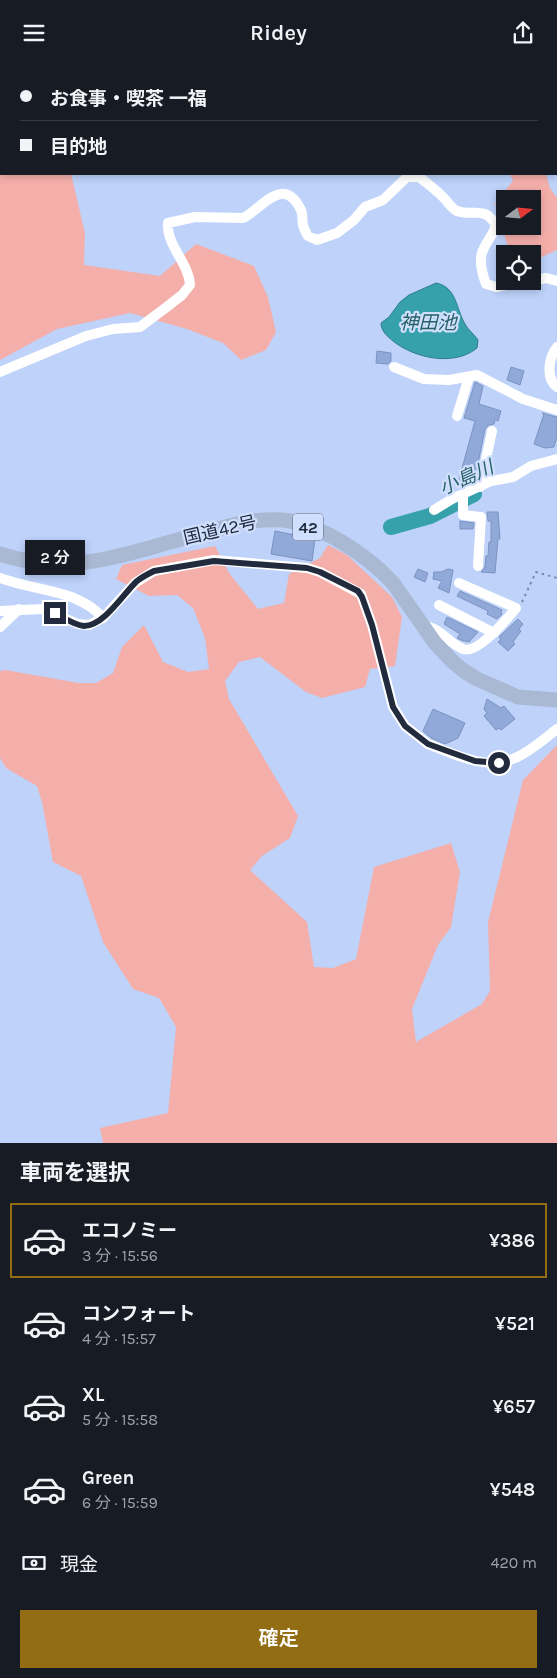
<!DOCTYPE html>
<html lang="ja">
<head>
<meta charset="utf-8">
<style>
	:root { --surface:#171b24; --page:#20242c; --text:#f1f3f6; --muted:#9ea1a6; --line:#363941; --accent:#926d14 }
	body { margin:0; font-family:Karla,"Noto Sans JP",sans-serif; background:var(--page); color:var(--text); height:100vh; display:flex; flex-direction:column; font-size:19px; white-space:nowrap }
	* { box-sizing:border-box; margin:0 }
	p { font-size:16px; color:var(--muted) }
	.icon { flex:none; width:28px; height:28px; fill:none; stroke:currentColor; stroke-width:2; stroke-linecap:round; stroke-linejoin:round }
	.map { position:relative; height:1078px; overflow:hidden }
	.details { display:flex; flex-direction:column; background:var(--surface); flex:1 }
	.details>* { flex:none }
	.banner { position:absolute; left:0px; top:0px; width:558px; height:110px; box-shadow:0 2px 8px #0003; display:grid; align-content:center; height:110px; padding:0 20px; background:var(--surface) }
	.needle { width:32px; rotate:74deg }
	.buttons { position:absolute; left:496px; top:125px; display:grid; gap:10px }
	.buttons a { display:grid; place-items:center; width:45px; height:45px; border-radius:0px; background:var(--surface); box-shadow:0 2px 8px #0003; font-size:25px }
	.end { position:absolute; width:22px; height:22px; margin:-11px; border:6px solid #222b3e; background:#fff; box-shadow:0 0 0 2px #fff }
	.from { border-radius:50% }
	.bubble { position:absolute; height:35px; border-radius:0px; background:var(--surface); box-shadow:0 2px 8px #0003; font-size:16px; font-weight:600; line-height:35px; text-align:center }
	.banner b { display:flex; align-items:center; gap:18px; height:48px; font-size:19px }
	.banner b+b { border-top:1px solid var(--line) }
	.banner i { width:12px; height:12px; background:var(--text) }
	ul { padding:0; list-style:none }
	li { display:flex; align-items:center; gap:15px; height:75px; margin:0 10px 8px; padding:0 10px; border:2px solid transparent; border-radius:0px }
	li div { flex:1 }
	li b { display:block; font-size:19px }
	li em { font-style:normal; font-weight:600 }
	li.current { border-color:var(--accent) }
	li>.icon { width:45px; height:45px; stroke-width:1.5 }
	h2 { padding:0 20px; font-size:22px; line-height:60px }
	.pay { display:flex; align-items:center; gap:12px; height:55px; padding:0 20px; font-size:19px }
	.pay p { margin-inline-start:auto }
	.action { display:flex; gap:10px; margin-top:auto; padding:10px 20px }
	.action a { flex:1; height:58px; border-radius:0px; background:var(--accent); color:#fff; font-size:20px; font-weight:600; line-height:58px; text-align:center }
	header { display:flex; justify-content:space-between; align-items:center; height:65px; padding:0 20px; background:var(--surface); font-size:22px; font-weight:600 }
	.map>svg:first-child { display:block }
	.green { fill:#f5afab; fill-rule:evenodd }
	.water { fill:#36a1aa; stroke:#307e8a }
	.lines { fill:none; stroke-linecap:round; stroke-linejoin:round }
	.river { stroke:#36a1aa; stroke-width:16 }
	.building { fill:#91a9d8; stroke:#7b93c1 }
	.path { stroke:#7988a7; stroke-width:2; stroke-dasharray:2.5 4; stroke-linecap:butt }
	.minor { stroke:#fff; stroke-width:10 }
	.highway { stroke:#aab9d3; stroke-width:15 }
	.route { stroke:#222b3e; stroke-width:6 }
	.labels { text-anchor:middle; stroke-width:4.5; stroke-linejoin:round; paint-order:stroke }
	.shield { fill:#d0dffd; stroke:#566177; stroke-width:1 }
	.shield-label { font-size:16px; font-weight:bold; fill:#222b3e }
	.street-label { font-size:18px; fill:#222b3e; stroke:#d0dffd }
	.water-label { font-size:19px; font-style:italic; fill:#286166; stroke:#d0dffd }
</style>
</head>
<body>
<header><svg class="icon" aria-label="menu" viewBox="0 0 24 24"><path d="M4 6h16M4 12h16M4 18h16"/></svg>Ridey<svg class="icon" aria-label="share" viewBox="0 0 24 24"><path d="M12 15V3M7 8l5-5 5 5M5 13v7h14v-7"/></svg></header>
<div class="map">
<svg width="557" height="1078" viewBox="0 0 557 1078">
	<rect width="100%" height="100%" fill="#bed2fa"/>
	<g class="green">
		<polygon points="0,0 557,0 557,66 556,1 1,1 1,109 71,109 85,168 84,200 160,211 196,179 254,201 268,232 276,267 266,285 241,295 223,278 187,264 130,248 57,264 0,295"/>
		<path d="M510,109H546L550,123L557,133V185L533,196L532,189H510L495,138L513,116ZM505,134H532V161H505Z"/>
		<polygon points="328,480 347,490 392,532 402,552 395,601 370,604 365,622 322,633 306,627 260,592 239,597 225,616 229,634 298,751 290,773 262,791 250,805 307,857 314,902 333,903 356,894 374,802 451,778 460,807 451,862 438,880 412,944 416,977 482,939 490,926 488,857 523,715 557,680 557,1078 103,1078 100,1063 168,1048 176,962 159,933 133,924 103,877 81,811 53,797 42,737 37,721 6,703 0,693 0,606 5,605 79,618 96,618 113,608 122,582 144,560 163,597 188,607 209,604 205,573 193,543 177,530 149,531 116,514 122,500 215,481 229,508 258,544 284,538 289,509 320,493"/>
	</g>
	<path class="water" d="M436,218C457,222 456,244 465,259C468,265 474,269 478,275L477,283C454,302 414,293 393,276C387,271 381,266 381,258L389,252L400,237L409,230Z"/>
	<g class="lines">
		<polyline class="river" points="391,462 430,451 474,429"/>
	</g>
	<g class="building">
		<polygon points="377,286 391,288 391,296 388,299 376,298"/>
		<polygon points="511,302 524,306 520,320 507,315"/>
		<polygon points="475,317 483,321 479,339 501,346 498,356 495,355 494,359 489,360 485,364 475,413 458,418 475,356 464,353"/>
		<polygon points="542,348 557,352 557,372 554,382 545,383 534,379 544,349"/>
		<polygon points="487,447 498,447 500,474 498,474 495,508 481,507 485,502 486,491 488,491 489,477 491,477 491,456 488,456"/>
		<polygon points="460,456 474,458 473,464 460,464"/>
		<polygon points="275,466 315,474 312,496 271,489"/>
		<polygon points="418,504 428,508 425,517 414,512"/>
		<polygon points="448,504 453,505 449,528 438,523 442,516 433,514 434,507 441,507"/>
		<polygon points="460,526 502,545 501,548 502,549 497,554 487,549 488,546 457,531"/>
		<polygon points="447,552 478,567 469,577 461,575 457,573 460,569 444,559"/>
		<polygon points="518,554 523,559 519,564 521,566 513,577 515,579 508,586 498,577 501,574 499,572"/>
		<polygon points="487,634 501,643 504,641 515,654 501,665 499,663 496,665 484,651 487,648 484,644"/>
		<polygon points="433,644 465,658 458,673 445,679 431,673 423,666"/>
	</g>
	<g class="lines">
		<polyline class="path" points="522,537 536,507 557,513"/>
		<g class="minor">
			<polyline points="532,216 546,213 557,216"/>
			<path d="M557,282C549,292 545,313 557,322"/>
			<polyline points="394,302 424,314 449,315 477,310 523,334 557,345"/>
			<path d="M0,307L86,271L113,264L140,262L168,241L182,230L190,220C189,198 166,180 168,158L195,152L243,153C261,145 283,108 301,145C303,149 302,155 303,160C304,164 306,168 308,171L317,175L337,168L354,155L365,142L383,135L407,112H419C427,118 436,125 443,132C448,137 451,143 457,146C474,152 484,140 496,160C493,171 485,178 482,188C479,197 483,211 486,219L496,222L529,216"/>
			<polyline points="457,351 469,312"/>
			<polyline points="480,422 492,366"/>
			<polyline points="463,430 463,450 481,452 478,501"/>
			<polyline points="434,445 452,434 491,416 513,412 531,401 557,394"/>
			<path d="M0,513C34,526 78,524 103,553"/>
			<polyline points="439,540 494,568"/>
			<path d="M0,546L43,544L78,559L89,560L103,553L135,518L154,506L214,495L307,503L320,507L361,529L372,560L393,642L405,661L428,679C454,689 486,706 515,693C530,687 544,674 557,664"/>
			<path d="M423,561C440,562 448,578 463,584C477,590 507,554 516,543L459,518"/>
			<polyline points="0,562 19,544"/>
		</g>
		<path class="highway" d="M0,489C58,508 97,497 153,482C183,473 214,465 245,457C258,455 270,454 283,455C321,459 367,490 393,518L435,578L453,597L464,606L477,614L518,632L557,635"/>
	</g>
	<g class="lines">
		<path class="route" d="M55,548C64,553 74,560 84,561C104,561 123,529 137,516C142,512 148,509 154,506L214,496L307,503L320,507L358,526L362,532L372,560L393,642L405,661L428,679L475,696L499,698"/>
	</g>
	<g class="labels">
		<rect class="shield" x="293" y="448.5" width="30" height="27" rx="4"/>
		<g class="shield-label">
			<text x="308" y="468">42</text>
		</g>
		<g class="street-label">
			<text transform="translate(220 465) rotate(-13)" y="6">国道42号</text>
		</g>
		<g class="water-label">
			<text x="428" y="264">神田池</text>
			<text transform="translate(466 412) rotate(-24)" y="7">小島川</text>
		</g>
	</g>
</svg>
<div class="buttons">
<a><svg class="needle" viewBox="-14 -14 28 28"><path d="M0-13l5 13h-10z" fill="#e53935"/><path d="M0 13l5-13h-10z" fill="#9ea1a6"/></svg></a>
<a><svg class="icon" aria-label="locate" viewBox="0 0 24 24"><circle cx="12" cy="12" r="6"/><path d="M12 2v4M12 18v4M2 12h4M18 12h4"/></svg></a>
</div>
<i class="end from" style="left:499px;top:698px"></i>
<i class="end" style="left:55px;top:548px"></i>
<div class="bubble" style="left:25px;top:475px;width:60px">2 分</div>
<div class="banner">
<b><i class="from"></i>お食事・喫茶 一福</b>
<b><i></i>目的地</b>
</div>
</div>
<section class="details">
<h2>車両を選択</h2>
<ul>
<li class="current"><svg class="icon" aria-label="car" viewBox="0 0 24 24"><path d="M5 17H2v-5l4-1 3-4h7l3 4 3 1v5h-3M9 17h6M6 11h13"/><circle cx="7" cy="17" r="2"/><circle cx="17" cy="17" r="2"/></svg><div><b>エコノミー</b><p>3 分 · 15:56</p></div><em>¥386</em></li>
<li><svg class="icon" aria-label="car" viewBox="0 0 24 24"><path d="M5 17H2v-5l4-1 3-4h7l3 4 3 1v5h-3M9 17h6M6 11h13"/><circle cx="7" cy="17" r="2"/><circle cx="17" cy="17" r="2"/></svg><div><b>コンフォート</b><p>4 分 · 15:57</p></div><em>¥521</em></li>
<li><svg class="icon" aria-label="car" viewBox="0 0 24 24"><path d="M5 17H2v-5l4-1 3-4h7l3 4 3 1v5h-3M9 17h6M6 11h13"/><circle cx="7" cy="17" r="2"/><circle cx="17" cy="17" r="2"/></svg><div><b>XL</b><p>5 分 · 15:58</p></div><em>¥657</em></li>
<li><svg class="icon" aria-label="car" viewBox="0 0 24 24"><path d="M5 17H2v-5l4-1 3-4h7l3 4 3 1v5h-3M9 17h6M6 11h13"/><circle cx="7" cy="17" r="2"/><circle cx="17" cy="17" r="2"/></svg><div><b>Green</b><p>6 分 · 15:59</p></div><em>¥548</em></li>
</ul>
<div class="pay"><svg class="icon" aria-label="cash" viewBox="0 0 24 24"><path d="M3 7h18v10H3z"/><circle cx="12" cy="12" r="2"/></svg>現金<p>420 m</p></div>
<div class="action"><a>確定</a></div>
</section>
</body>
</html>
